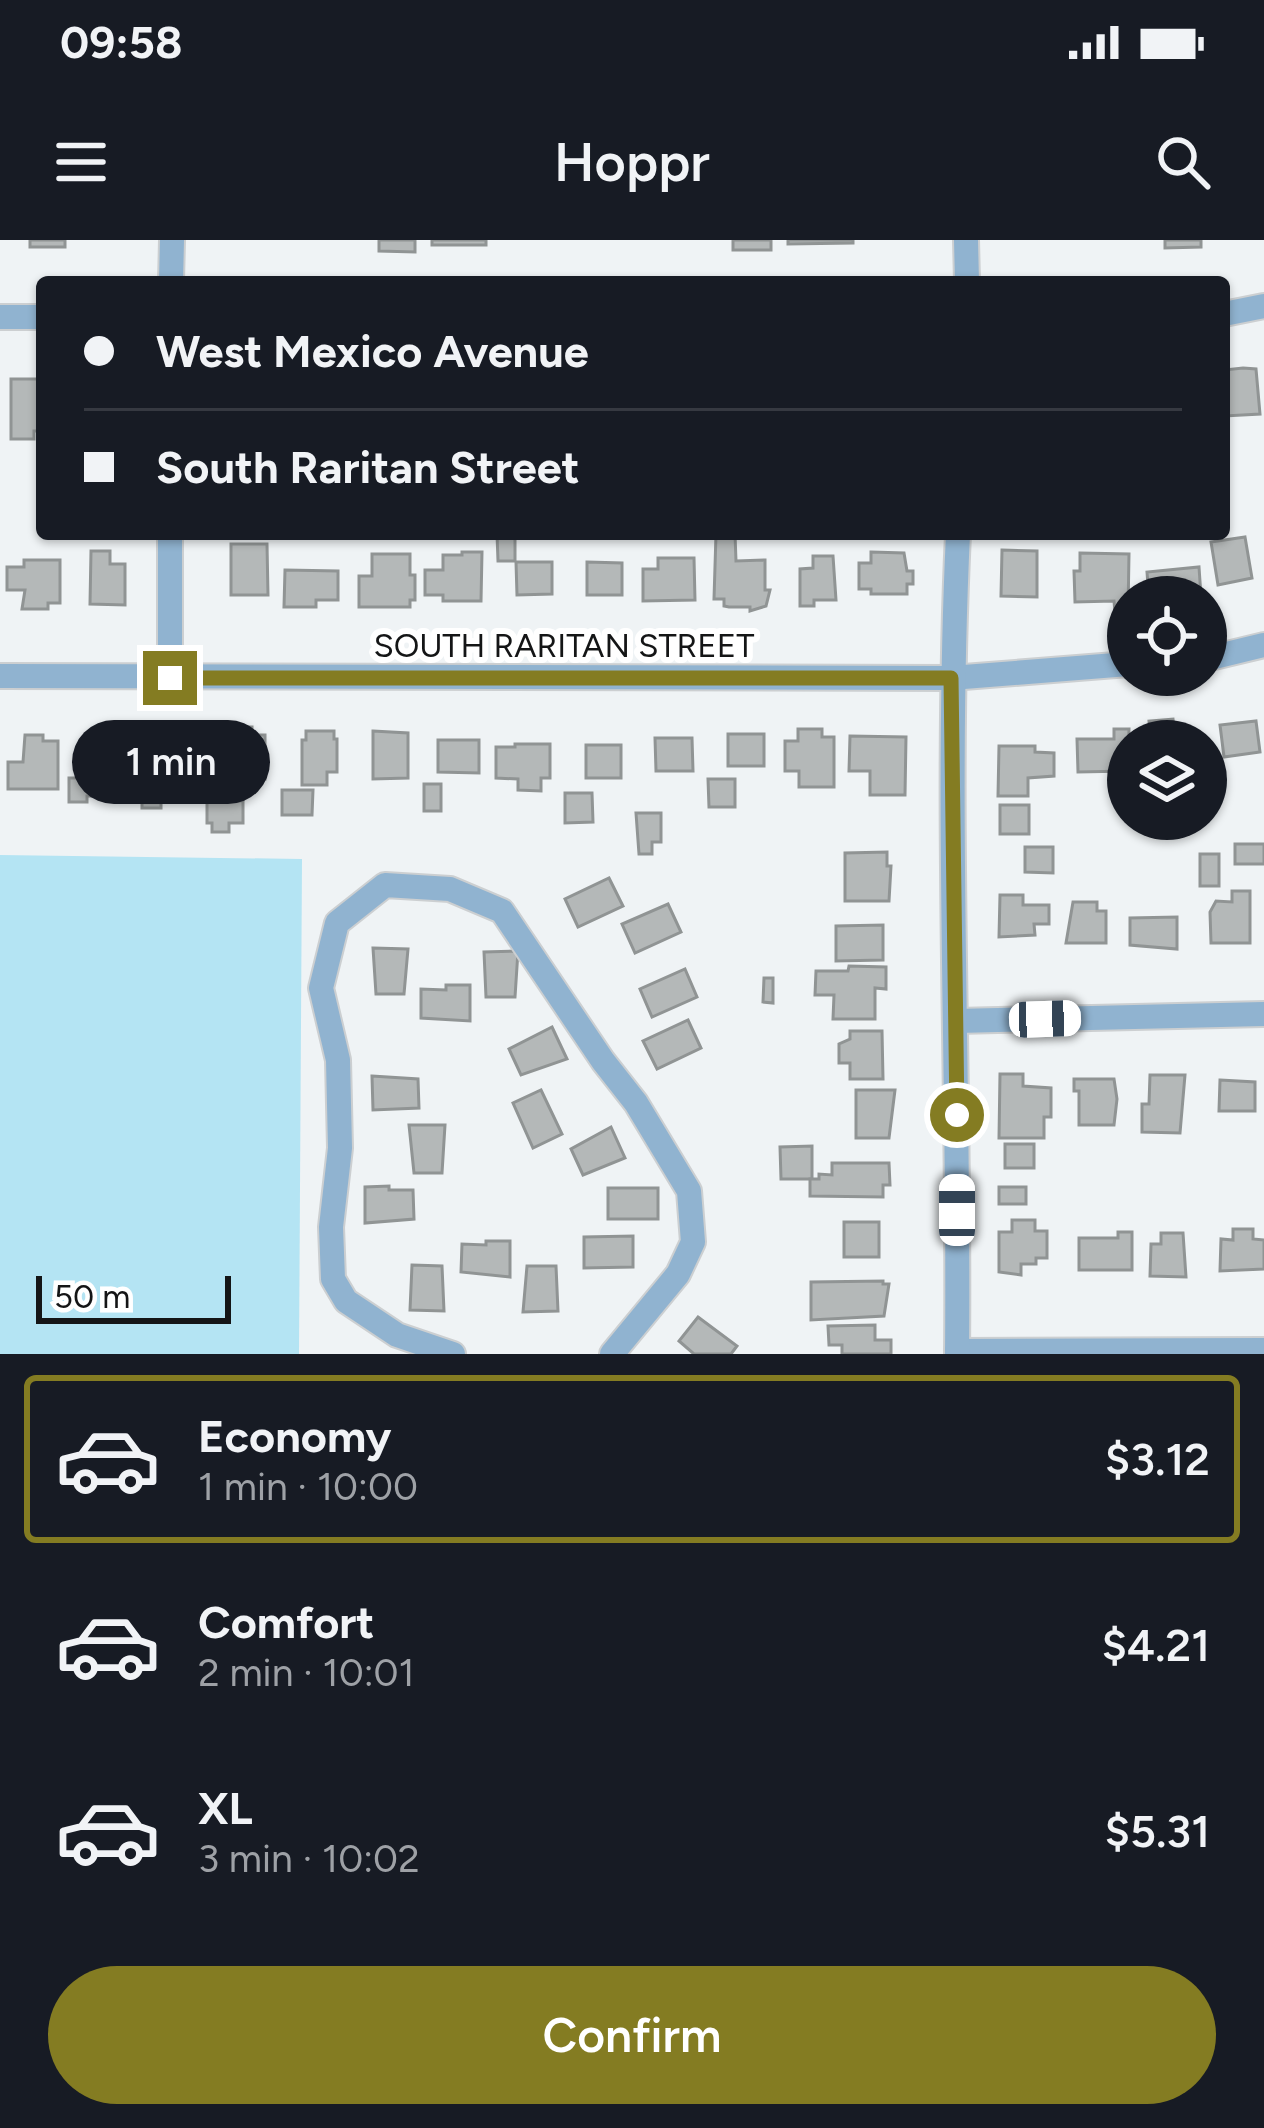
<!DOCTYPE html>
<html lang="en">
<head>
<meta charset="utf-8">
<style>
	:root { --surface:#171b24; --page:#20242c; --text:#f1f3f6; --muted:#9ea1a6; --line:#363941; --accent:#847c22 }
	body { margin:0; font-family:Figtree,sans-serif; background:var(--page); color:var(--text); height:100vh; display:flex; flex-direction:column; font-size:45px; white-space:nowrap }
	* { box-sizing:border-box; margin:0 }
	p { font-size:39px; color:var(--muted) }
	.icon { flex:none; width:66px; height:66px; fill:none; stroke:currentColor; stroke-width:2; stroke-linecap:round; stroke-linejoin:round }
	.map { position:relative; height:1114px; overflow:hidden }
	.drawer { display:flex; flex-direction:column; background:var(--surface); flex:1 }
	.drawer>* { flex:none }
	.top-card { position:absolute; left:36px; top:36px; width:1194px; height:264px; border-radius:12px; box-shadow:0 3px 9px #0004; display:grid; align-content:center; height:264px; padding:0 48px; background:var(--surface) }
	.buttons { position:absolute; left:1107px; top:336px; display:grid; gap:24px }
	.buttons a { display:grid; place-items:center; width:120px; height:120px; border-radius:50%; background:var(--surface); box-shadow:0 3px 9px #0004; font-size:60px }
	.scale { position:absolute; left:36px; bottom:30px; width:195px; box-sizing:border-box; padding-left:12px; border:6px solid #141516; border-top:0; font-size:33px; line-height:42px; white-space:nowrap; color:#141516; -webkit-text-stroke:9px #fff; paint-order:stroke }
	.end { position:absolute; width:54px; height:54px; margin:-27px; border:15px solid #847c22; background:#fff; box-shadow:0 0 0 6px #fff }
	.from { border-radius:50% }
	.bubble { position:absolute; height:84px; border-radius:42px; background:var(--surface); box-shadow:0 3px 9px #0004; font-size:39px; font-weight:600; line-height:84px; text-align:center }
	.car { position:absolute; width:36px; height:72px; margin:-36px -18px; border-radius:15px; box-shadow:0 0 9px 3px #0007; background:linear-gradient(#fff 24%,#345 0 40%,#fff 0 76%,#345 0 86%,#fff 0) }
	.top-card b { display:flex; align-items:center; gap:42px; height:114px; font-size:45px }
	.top-card b+b { border-top:3px solid var(--line) }
	.top-card i { width:30px; height:30px; background:var(--text) }
	ul { padding:21px 0 0; list-style:none }
	li { display:flex; align-items:center; gap:36px; height:168px; margin:0 24px 18px; padding:0 24px; border:6px solid transparent; border-radius:12px }
	li div { flex:1 }
	li b { display:block; font-size:45px }
	li em { font-style:normal; font-weight:600 }
	li.on { border-color:var(--accent) }
	li>.icon { width:108px; height:108px; stroke-width:1.5 }
	.primary-button { display:flex; gap:24px; margin-top:auto; padding:24px 48px }
	.primary-button a { flex:1; height:138px; border-radius:72px; background:var(--accent); color:#fff; font-size:48px; font-weight:600; line-height:138px; text-align:center }
	.status { display:flex; justify-content:space-between; align-items:center; height:84px; padding:0 60px; background:var(--surface); direction:ltr }
	.status svg { height:33px; fill:currentColor }
	header { display:flex; justify-content:space-between; align-items:center; height:156px; padding:0 48px; background:var(--surface); font-size:54px; font-weight:600 }
	.map>svg:first-child { display:block }
	.green { fill:#b4e4f3 }
	.building { fill:#b4b8b8; stroke:#909494; stroke-width:3 }
	.lines { fill:none; stroke-linecap:round; stroke-linejoin:round }
	.minor-casing { stroke:#cccfd1; stroke-width:28 }
	.minor { stroke:#90b3d0; stroke-width:24 }
	.route { stroke:#847c22; stroke-width:15 }
	.labels { text-anchor:middle; stroke-width:12; stroke-linejoin:round; paint-order:stroke }
	.street-label { font-size:33px; fill:#141516; stroke:#fff }
</style>
</head>
<body>
<div class="status"><b>09:58</b><svg viewBox="0 0 49 12"><path d="M0 12V9h3v3zM5 12V6h3v6zM10 12V3h3v9zM15 12V0h3v12zM26 1h20v11H26zM47 4h2v5h-2z"/></svg></div>
<header><svg class="icon" aria-label="menu" viewBox="0 0 24 24"><path d="M4 6h16M4 12h16M4 18h16"/></svg>Hoppr<svg class="icon" aria-label="search" viewBox="0 0 24 24"><circle cx="10" cy="10" r="6"/><path d="M15 15l6 6"/></svg></header>
<div class="map">
<svg width="1264" height="1114" viewBox="0 0 1264 1114">
	<rect width="100%" height="100%" fill="#eff3f5"/>
	<polygon class="green" points="0,615 302,619 299,1114 0,1114"/>
	<g class="building">
		<rect x="30" y="0" width="35" height="7"/>
		<polygon points="379,0 415,0 415,12 379,11"/>
		<rect x="432" y="0" width="54" height="5"/>
		<rect x="733" y="0" width="38" height="10"/>
		<polygon points="788,0 853,0 853,3 788,4"/>
		<polygon points="1165,0 1201,0 1201,7 1165,8"/>
		<polygon points="1243,128 1256,129 1260,174 1225,176 1224,130"/>
		<polygon points="11,139 42,139 42,191 34,191 34,199 11,199"/>
		<polygon points="497,294 515,294 515,321 498,321"/>
		<polygon points="716,294 735,294 736,321 765,320 765,350 770,350 766,366 750,371 750,367 729,367 724,366 724,359 714,359"/>
		<polygon points="1245,297 1252,338 1218,345 1211,302"/>
		<polygon points="231,304 267,304 268,355 231,355"/>
		<polygon points="1002,310 1037,311 1037,357 1001,356"/>
		<polygon points="91,311 110,311 110,324 125,324 125,365 90,364"/>
		<polygon points="462,312 482,312 481,361 443,361 443,355 425,355 425,330 443,330 443,315 462,315"/>
		<polygon points="871,312 904,313 907,331 913,331 913,344 907,344 907,354 871,354 871,349 859,349 859,323 871,323"/>
		<polygon points="1080,313 1129,314 1128,372 1115,372 1114,361 1075,362 1074,331 1080,331"/>
		<polygon points="372,314 410,314 410,335 415,335 415,360 410,360 410,367 359,367 359,336 372,336"/>
		<polygon points="813,316 833,316 836,360 814,360 814,366 800,366 800,329 813,328"/>
		<polygon points="658,318 694,318 695,360 643,361 643,329 658,329"/>
		<polygon points="24,320 60,320 60,363 48,363 48,369 22,369 25,350 7,350 7,327 24,327"/>
		<polygon points="516,322 552,322 552,354 517,355"/>
		<polygon points="587,322 622,323 622,355 587,355"/>
		<polygon points="1199,327 1201,356 1149,357 1147,332"/>
		<polygon points="285,330 338,331 338,360 316,360 316,367 284,367"/>
		<polygon points="1173,479 1174,488 1186,486 1187,501 1151,501 1149,481"/>
		<polygon points="1256,481 1260,512 1224,517 1220,485"/>
		<polygon points="231,487 252,487 252,495 265,495 265,539 255,539 255,550 234,550 234,538 230,538"/>
		<polygon points="798,489 822,489 822,497 834,497 834,547 799,547 799,531 785,531 785,501 798,501"/>
		<polygon points="1114,489 1129,489 1128,531 1078,532 1077,499 1114,499"/>
		<polygon points="306,491 334,491 334,499 337,499 337,532 327,532 327,545 302,545 302,500 306,500"/>
		<polygon points="373,491 408,493 408,538 373,539"/>
		<rect x="728" y="494" width="36" height="32"/>
		<polygon points="25,495 43,495 43,501 58,501 58,549 8,549 8,522 23,522"/>
		<polygon points="174,496 194,499 193,543 161,543 161,568 142,568 142,542 161,541 159,500"/>
		<polygon points="850,496 906,497 905,555 870,555 870,531 849,531"/>
		<polygon points="655,498 692,498 693,531 656,531"/>
		<polygon points="438,500 479,500 479,533 438,532"/>
		<polygon points="88,504 123,504 123,538 114,538 114,556 87,556 87,562 69,562 69,538 87,538"/>
		<polygon points="515,504 550,504 550,538 541,538 541,551 518,550 518,539 496,538 496,507 515,507"/>
		<rect x="586" y="505" width="35" height="33"/>
		<polygon points="999,506 1035,506 1035,512 1054,513 1054,536 1028,538 1028,556 998,556"/>
		<polygon points="708,539 735,539 735,567 709,567"/>
		<rect x="424" y="544" width="17" height="27"/>
		<polygon points="282,550 313,550 312,575 282,575"/>
		<polygon points="565,553 592,553 593,582 565,583"/>
		<polygon points="229,554 229,561 243,561 243,583 229,583 229,592 212,592 212,583 207,583 207,555"/>
		<rect x="1000" y="565" width="29" height="29"/>
		<polygon points="636,573 661,573 661,602 652,602 652,614 639,614"/>
		<rect x="1235" y="604" width="29" height="20"/>
		<polygon points="1025,607 1053,607 1053,633 1025,632"/>
		<polygon points="887,612 887,626 891,626 889,661 845,661 845,613"/>
		<rect x="1200" y="614" width="19" height="32"/>
		<polygon points="609,638 623,666 578,687 565,659"/>
		<polygon points="1232,651 1250,651 1250,703 1211,703 1210,672 1216,661 1232,662"/>
		<polygon points="1000,655 1023,655 1023,665 1049,665 1049,684 1034,684 1035,695 999,697"/>
		<polygon points="1073,662 1097,662 1097,671 1106,671 1106,703 1066,703"/>
		<polygon points="668,664 681,692 635,713 622,684"/>
		<polygon points="1177,677 1177,709 1130,705 1130,678"/>
		<polygon points="883,685 883,720 836,721 836,686"/>
		<polygon points="373,708 408,709 404,754 376,754"/>
		<polygon points="518,711 515,757 486,757 484,712"/>
		<polygon points="849,726 886,727 886,749 875,748 875,779 833,779 834,755 815,755 816,731 848,731"/>
		<polygon points="685,729 697,757 652,777 640,749"/>
		<polygon points="764,738 773,738 773,763 763,762"/>
		<polygon points="446,745 470,745 470,781 421,778 421,749 446,750"/>
		<polygon points="688,780 701,808 657,829 643,801"/>
		<polygon points="552,787 567,819 521,835 509,809"/>
		<polygon points="850,791 882,791 883,839 850,839 850,823 839,823 839,804 850,799"/>
		<polygon points="1000,834 1023,834 1023,846 1051,848 1051,877 1044,877 1044,898 999,898"/>
		<polygon points="1150,835 1185,835 1180,893 1142,892 1142,864 1149,864"/>
		<polygon points="372,836 418,839 419,868 373,870"/>
		<polygon points="1074,839 1114,839 1117,859 1114,885 1079,885 1079,851 1074,851"/>
		<polygon points="1220,840 1255,842 1255,871 1219,871"/>
		<polygon points="541,850 562,894 533,908 513,863"/>
		<polygon points="856,850 895,850 889,898 856,898"/>
		<polygon points="409,885 445,885 442,933 414,933"/>
		<polygon points="611,887 625,918 583,935 571,909"/>
		<rect x="1005" y="904" width="29" height="24"/>
		<polygon points="812,906 812,939 781,939 780,907"/>
		<polygon points="832,923 889,923 890,945 883,945 883,957 810,956 810,939 819,939 819,934 832,935"/>
		<polygon points="389,946 389,950 413,950 414,979 365,983 365,947"/>
		<rect x="999" y="947" width="27" height="17"/>
		<rect x="608" y="948" width="50" height="31"/>
		<polygon points="1012,980 1035,980 1035,991 1047,991 1047,1018 1036,1018 1036,1024 1021,1024 1021,1035 999,1032 999,992 1012,992"/>
		<rect x="844" y="982" width="35" height="35"/>
		<polygon points="1233,989 1253,989 1253,999 1264,1000 1264,1029 1220,1031 1221,999 1233,1000"/>
		<polygon points="1118,992 1132,992 1132,1030 1079,1030 1079,998 1118,998"/>
		<polygon points="1161,993 1183,993 1186,1037 1150,1036 1151,1004 1161,1004"/>
		<polygon points="633,996 633,1027 584,1028 584,997"/>
		<polygon points="486,1001 510,1001 510,1037 461,1032 462,1004 486,1005"/>
		<polygon points="412,1025 442,1026 444,1071 410,1070"/>
		<polygon points="527,1026 556,1026 558,1071 523,1072"/>
		<polygon points="883,1041 883,1044 889,1044 884,1076 811,1080 811,1042"/>
		<polygon points="698,1077 737,1106 731,1114 694,1114 679,1101"/>
		<polygon points="875,1085 875,1100 891,1100 891,1114 842,1114 842,1105 829,1105 828,1086"/>
	</g>
	<g class="lines">
		<g class="minor-casing">
			<g id="minor">
				<polyline points="966,0 967,42"/>
				<polyline points="171,42 172,0"/>
				<polyline points="1224,74 1264,66"/>
				<polyline points="0,77 42,77"/>
				<polyline points="170,294 170,438"/>
				<polyline points="1206,419 1264,405"/>
				<polyline points="0,436 951,438 1128,424"/>
				<polyline points="957,781 1264,774"/>
				<polyline points="957,1111 1264,1110"/>
				<polyline points="453,1114 397,1095 346,1061 333,1039 331,987 340,908 338,820 321,748 337,683 385,645 450,649 502,671 603,821 636,863 689,951 693,1002 678,1034 612,1114"/>
				<path d="M957,1114C960,841 945,567 958,294"/>
			</g>
		</g>
		<use href="#minor" class="minor"/>
	</g>
	<g class="lines">
		<polyline class="route" points="170,438 951,438 957,875"/>
	</g>
	<g class="labels">
		<g class="street-label">
			<text x="564" y="417">SOUTH RARITAN STREET</text>
		</g>
	</g>
</svg>
<div class="buttons">
<a><svg class="icon" aria-label="locate" viewBox="0 0 24 24"><circle cx="12" cy="12" r="6"/><path d="M12 2v4M12 18v4M2 12h4M18 12h4"/></svg></a>
<a><svg class="icon" aria-label="layers" viewBox="0 0 24 24"><path d="M12 4l9 5-9 5-9-5zM3 14l9 5 9-5"/></svg></a>
</div>
<div class="scale">50 m</div>
<i class="end from" style="left:957px;top:875px"></i>
<i class="end" style="left:170px;top:438px"></i>
<div class="bubble" style="left:72px;top:480px;width:198px">1 min</div>
<i class="car" style="left:1045px;top:779px;rotate:88deg"></i>
<i class="car" style="left:957px;top:970px;rotate:0deg"></i>
<div class="top-card">
<b><i class="from"></i>West Mexico Avenue</b>
<b><i></i>South Raritan Street</b>
</div>
</div>
<section class="drawer">
<ul>
<li class="on"><svg class="icon" aria-label="car" viewBox="0 0 24 24"><path d="M5 17H2v-5l4-1 3-4h7l3 4 3 1v5h-3M9 17h6M6 11h13"/><circle cx="7" cy="17" r="2"/><circle cx="17" cy="17" r="2"/></svg><div><b>Economy</b><p>1 min · 10:00</p></div><em>$3.12</em></li>
<li><svg class="icon" aria-label="car" viewBox="0 0 24 24"><path d="M5 17H2v-5l4-1 3-4h7l3 4 3 1v5h-3M9 17h6M6 11h13"/><circle cx="7" cy="17" r="2"/><circle cx="17" cy="17" r="2"/></svg><div><b>Comfort</b><p>2 min · 10:01</p></div><em>$4.21</em></li>
<li><svg class="icon" aria-label="car" viewBox="0 0 24 24"><path d="M5 17H2v-5l4-1 3-4h7l3 4 3 1v5h-3M9 17h6M6 11h13"/><circle cx="7" cy="17" r="2"/><circle cx="17" cy="17" r="2"/></svg><div><b>XL</b><p>3 min · 10:02</p></div><em>$5.31</em></li>
</ul>
<div class="primary-button"><a>Confirm</a></div>
</section>
</body>
</html>
